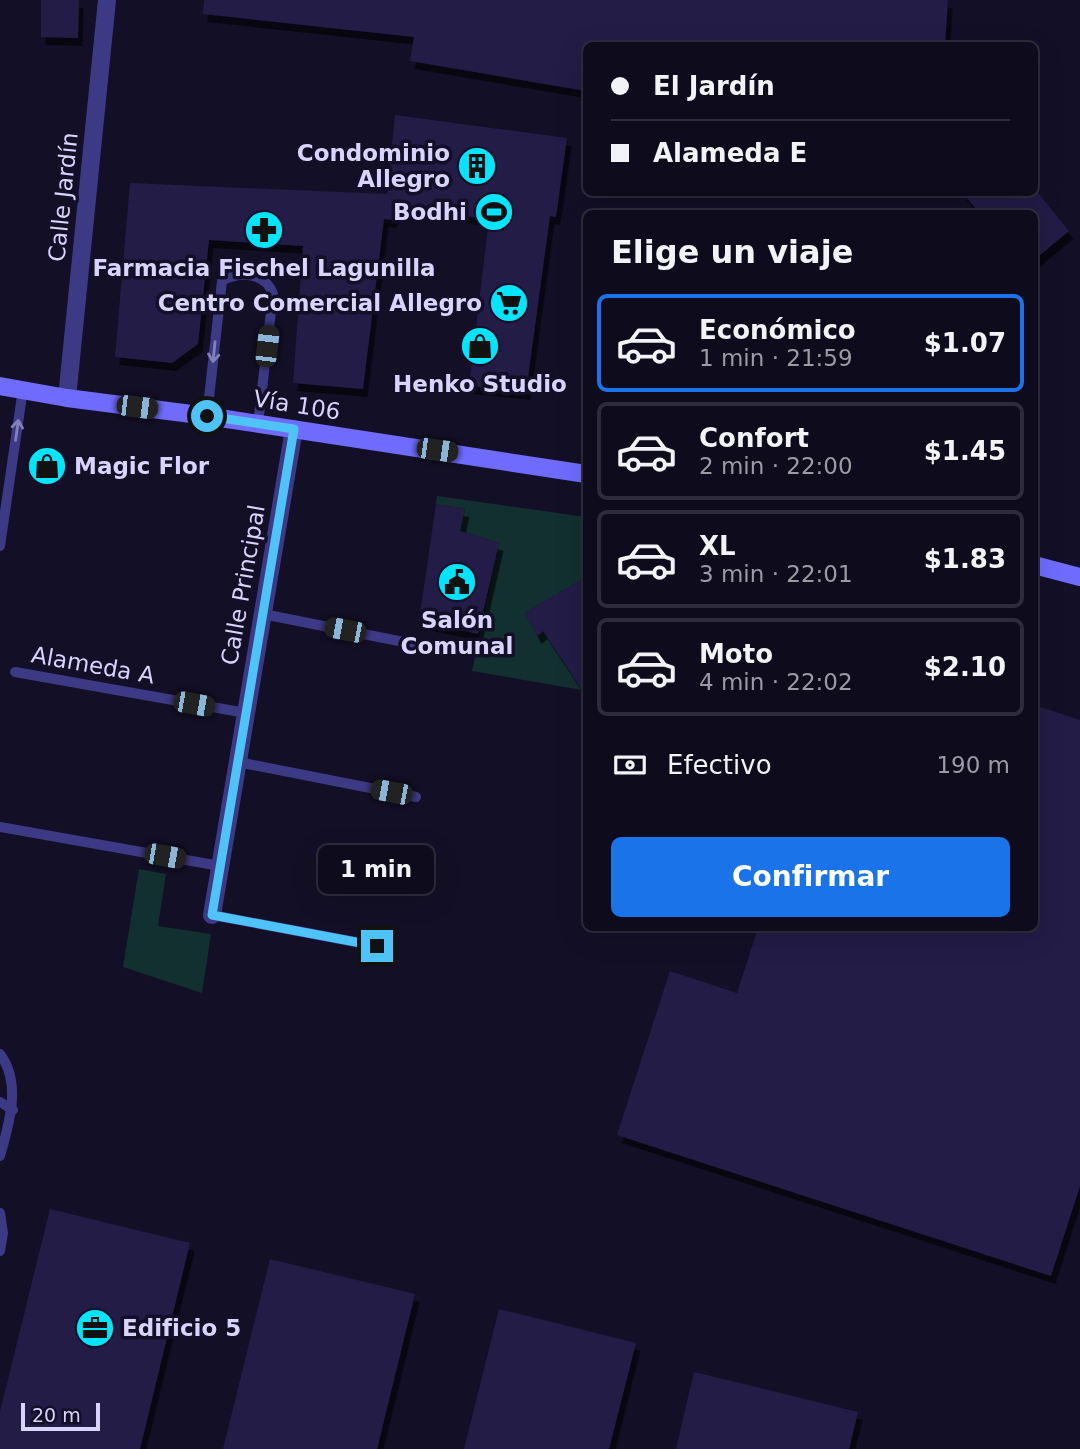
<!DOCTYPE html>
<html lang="es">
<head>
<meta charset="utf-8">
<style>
	:root { --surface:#0e0b1c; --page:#171425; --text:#f1f3f6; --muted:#9b9ba3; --line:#2e2b3b; --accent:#1a73e8 }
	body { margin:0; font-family:"DejaVu Sans",sans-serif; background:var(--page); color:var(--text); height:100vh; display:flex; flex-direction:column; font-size:26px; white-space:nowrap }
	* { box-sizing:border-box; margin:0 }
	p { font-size:23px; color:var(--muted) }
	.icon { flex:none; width:38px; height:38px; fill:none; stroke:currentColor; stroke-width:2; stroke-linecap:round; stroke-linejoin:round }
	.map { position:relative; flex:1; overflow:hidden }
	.panel { position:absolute; left:583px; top:210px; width:455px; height:721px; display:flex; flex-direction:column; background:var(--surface); border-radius:10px; box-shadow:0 7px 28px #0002,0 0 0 2px var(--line) }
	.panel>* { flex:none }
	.guide { position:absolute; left:583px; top:42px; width:455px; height:154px; border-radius:10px; box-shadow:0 7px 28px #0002,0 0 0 2px var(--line); display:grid; align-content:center; height:154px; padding:0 28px; background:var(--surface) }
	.scale { position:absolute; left:21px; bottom:18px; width:79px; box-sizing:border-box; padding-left:7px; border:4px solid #d9d4ff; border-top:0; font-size:19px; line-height:24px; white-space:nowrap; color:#d9d4ff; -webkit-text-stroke:5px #130f26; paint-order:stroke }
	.end { position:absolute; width:32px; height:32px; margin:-16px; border:9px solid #4fc3f7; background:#111; box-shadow:0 0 0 4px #111 }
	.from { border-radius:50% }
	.bubble { position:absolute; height:49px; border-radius:10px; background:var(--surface); box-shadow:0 7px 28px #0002,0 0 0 2px var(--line); font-size:23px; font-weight:700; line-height:49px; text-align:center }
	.car { position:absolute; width:21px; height:42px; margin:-21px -10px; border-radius:9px; box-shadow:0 0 5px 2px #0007; background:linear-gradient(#222 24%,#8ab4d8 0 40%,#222 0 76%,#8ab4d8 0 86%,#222 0) }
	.guide b { display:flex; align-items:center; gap:24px; height:66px; font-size:26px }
	.guide b+b { border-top:2px solid var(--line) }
	.guide i { width:18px; height:18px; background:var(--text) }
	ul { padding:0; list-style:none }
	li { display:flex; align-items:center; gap:21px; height:98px; margin:0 14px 10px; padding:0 14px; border:4px solid var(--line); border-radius:10px }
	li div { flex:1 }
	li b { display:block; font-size:26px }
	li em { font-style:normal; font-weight:700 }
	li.current { border-color:var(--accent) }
	li>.icon { width:63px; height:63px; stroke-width:1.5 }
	h2 { padding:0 28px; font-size:32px; line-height:84px }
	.pay { display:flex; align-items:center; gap:18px; height:77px; padding:0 28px; font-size:26px }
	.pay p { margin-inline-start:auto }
	.action { display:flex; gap:14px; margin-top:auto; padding:14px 28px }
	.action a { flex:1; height:80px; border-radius:10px; background:var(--accent); color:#fff; font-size:28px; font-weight:700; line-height:80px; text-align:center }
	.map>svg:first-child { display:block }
	.green { fill:#12302f }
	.building { fill:#241b47; filter:url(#shadow) }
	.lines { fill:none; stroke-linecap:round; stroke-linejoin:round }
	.lane { stroke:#3d3a85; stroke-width:10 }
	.street { stroke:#3d3a85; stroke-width:18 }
	.secondary { stroke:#6f6bff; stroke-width:18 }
	.oneway { stroke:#837fbc }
	.route { stroke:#4fc3f7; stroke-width:9 }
	.labels { text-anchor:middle; stroke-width:7; stroke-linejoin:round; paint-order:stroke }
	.poi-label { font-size:23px; font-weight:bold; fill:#d9d4ff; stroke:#130f26; text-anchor:end }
	.street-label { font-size:23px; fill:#d9d4ff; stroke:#130f26 }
</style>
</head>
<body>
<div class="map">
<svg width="1080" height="1449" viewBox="0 0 1080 1449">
	<defs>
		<filter id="shadow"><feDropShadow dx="4.5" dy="8" stdDeviation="0" flood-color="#0009"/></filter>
	</defs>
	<rect width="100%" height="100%" fill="#130f26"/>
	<g class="green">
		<polygon points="437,496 586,517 586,577 525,613 537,635 543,631 582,690 472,671 499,543 460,531 465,509 436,504"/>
		<polygon points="139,869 166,874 158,926 211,934 202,993 123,967"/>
	</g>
	<g class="building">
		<polygon points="41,0 79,0 78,38 41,37"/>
		<polygon points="204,0 948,0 945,46 586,46 586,91 410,61 414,37 203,14"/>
		<polygon points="395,115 567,138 556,217 550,216 526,392 469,386 489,219 395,207 393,220 384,219 363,389 293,383 303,246 209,240 198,344 172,363 115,357 130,183 387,194"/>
		<polygon points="1034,188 1069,231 1034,260 1034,214 980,214 962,192 1034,192"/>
		<polygon points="436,504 465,509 460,531 499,543 478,634 419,621"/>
		<polygon points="586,577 586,696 543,631 537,636 525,613"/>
		<polygon points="1034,705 1080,720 1080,1186 1051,1276 617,1135 670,971 737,993 758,928 1034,928"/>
		<polygon points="50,1209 190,1243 140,1449 0,1449 0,1412"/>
		<polygon points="270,1259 415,1294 377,1449 223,1449"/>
		<polygon points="499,1309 636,1343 609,1449 464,1449"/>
		<polygon points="694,1372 858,1412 849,1449 676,1449"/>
	</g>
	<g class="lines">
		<g class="lane">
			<path d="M207,416L222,281C240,271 265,272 273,294L258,424"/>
			<polyline points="0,546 23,389"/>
			<polyline points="263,614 454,652"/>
			<polyline points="15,672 246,713"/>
			<polyline points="238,762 416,797"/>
			<polyline points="0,827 220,866"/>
			<polyline points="212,915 377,946"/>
			<path d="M0,1054C22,1083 9,1124 0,1156"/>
			<polyline points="0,1102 13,1110"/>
			<polyline points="0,1213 3,1233 0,1251"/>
		</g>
		<g class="street">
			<polyline points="67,398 107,0"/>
			<polyline points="212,915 294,429"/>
		</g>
		<g class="secondary">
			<polyline points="0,386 67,398 207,416 586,474"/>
			<polyline points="1034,565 1080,577"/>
		</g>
	</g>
	<defs><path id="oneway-shaft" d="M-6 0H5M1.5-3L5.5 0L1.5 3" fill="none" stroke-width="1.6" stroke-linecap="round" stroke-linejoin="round" transform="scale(1.75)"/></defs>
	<g class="oneway">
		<use href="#oneway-shaft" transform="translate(214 352) rotate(96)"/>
		<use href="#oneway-shaft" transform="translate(17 430) rotate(-82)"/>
	</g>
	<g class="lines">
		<polyline class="route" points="207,416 294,429 212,915 377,946"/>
	</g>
	<defs>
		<g id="building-disc" transform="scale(2.0125)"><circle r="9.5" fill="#00e5ff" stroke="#130f26"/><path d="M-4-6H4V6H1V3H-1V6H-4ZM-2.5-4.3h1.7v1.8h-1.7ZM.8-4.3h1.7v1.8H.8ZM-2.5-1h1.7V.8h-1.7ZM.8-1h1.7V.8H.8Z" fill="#111"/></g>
		<g id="stadium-disc" transform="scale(2.0125)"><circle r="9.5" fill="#00e5ff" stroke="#130f26"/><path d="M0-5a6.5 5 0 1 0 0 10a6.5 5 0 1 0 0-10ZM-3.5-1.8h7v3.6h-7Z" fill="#111"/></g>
		<g id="pharmacy-disc" transform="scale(2.0125)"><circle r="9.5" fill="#00e5ff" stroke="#130f26"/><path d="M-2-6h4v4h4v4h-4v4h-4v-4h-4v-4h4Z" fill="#111"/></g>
		<g id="supermarket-disc" transform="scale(2.0125)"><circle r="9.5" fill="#00e5ff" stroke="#130f26"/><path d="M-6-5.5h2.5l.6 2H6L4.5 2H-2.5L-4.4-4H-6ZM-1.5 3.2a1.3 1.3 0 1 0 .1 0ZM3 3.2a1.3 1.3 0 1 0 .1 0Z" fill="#111"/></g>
		<g id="shop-disc" transform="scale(2.0125)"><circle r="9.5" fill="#00e5ff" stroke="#130f26"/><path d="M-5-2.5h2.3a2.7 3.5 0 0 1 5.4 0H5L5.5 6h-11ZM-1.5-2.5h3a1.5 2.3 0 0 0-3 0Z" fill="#111"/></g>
		<g id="civic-disc" transform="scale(2.0125)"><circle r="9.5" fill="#00e5ff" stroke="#130f26"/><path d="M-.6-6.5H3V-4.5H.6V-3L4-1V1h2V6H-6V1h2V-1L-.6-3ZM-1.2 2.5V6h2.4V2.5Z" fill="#111"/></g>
		<g id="office-disc" transform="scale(2.0125)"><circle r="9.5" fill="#00e5ff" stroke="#130f26"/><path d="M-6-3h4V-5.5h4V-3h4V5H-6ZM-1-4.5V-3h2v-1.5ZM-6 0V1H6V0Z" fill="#111"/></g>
	</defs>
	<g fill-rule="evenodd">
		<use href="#building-disc" x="477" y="166"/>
		<use href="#stadium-disc" x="494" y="212"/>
		<use href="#pharmacy-disc" x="264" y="230"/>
		<use href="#supermarket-disc" x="509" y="303"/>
		<use href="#shop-disc" x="480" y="346"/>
		<use href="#shop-disc" x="47" y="466"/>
		<use href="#civic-disc" x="457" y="582"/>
		<use href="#office-disc" x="95" y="1328"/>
	</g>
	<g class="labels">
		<g class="poi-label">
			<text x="450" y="161">Condominio<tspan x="450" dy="26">Allegro</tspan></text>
			<text x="467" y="220">Bodhi</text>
			<text x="264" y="276" text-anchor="middle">Farmacia Fischel Lagunilla</text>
			<text x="482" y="311">Centro Comercial Allegro</text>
			<text x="480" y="392" text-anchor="middle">Henko Studio</text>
			<text x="74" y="474" text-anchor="start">Magic Flor</text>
			<text x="457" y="628" text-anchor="middle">Salón<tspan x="457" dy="26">Comunal</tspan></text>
			<text x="122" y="1336" text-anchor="start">Edificio 5</text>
		</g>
		<g class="street-label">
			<text transform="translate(63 197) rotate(-84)" y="8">Calle Jardín</text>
			<text transform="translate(297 405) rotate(9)" y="8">Vía 106</text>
			<text transform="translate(243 585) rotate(-80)" y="8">Calle Principal</text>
			<text transform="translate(93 665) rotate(10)" y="8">Alameda A</text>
		</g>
	</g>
</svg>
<div class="scale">20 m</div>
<i class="end from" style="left:207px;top:416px"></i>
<i class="end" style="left:377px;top:946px"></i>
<div class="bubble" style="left:318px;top:845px;width:116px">1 min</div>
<i class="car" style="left:267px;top:346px;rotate:7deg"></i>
<i class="car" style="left:137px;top:407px;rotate:97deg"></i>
<i class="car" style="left:437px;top:450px;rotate:98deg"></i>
<i class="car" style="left:345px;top:630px;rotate:281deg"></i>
<i class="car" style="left:194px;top:704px;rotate:100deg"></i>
<i class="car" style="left:391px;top:792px;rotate:281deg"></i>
<i class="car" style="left:165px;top:856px;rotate:100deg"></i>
<div class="guide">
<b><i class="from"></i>El Jardín</b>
<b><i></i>Alameda E</b>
</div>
<section class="panel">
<h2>Elige un viaje</h2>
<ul>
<li class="current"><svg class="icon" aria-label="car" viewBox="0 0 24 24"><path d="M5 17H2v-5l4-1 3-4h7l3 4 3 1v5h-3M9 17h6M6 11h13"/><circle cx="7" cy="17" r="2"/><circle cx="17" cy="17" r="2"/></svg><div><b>Económico</b><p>1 min · 21:59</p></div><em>$1.07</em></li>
<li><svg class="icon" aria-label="car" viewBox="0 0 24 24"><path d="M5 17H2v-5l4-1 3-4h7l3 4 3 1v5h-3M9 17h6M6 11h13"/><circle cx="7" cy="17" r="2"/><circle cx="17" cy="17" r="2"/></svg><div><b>Confort</b><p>2 min · 22:00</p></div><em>$1.45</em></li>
<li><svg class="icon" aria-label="car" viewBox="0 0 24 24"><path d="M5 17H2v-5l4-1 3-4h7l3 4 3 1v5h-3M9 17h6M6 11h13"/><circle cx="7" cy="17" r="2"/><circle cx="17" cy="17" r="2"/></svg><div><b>XL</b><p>3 min · 22:01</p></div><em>$1.83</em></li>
<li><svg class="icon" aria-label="car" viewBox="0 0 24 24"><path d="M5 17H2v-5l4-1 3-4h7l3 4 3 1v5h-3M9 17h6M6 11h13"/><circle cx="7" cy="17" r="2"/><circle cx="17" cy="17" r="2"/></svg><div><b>Moto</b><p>4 min · 22:02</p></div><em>$2.10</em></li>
</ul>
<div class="pay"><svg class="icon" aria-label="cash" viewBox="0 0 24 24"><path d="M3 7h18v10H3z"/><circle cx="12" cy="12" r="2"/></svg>Efectivo<p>190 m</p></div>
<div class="action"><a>Confirmar</a></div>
</section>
</div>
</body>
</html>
